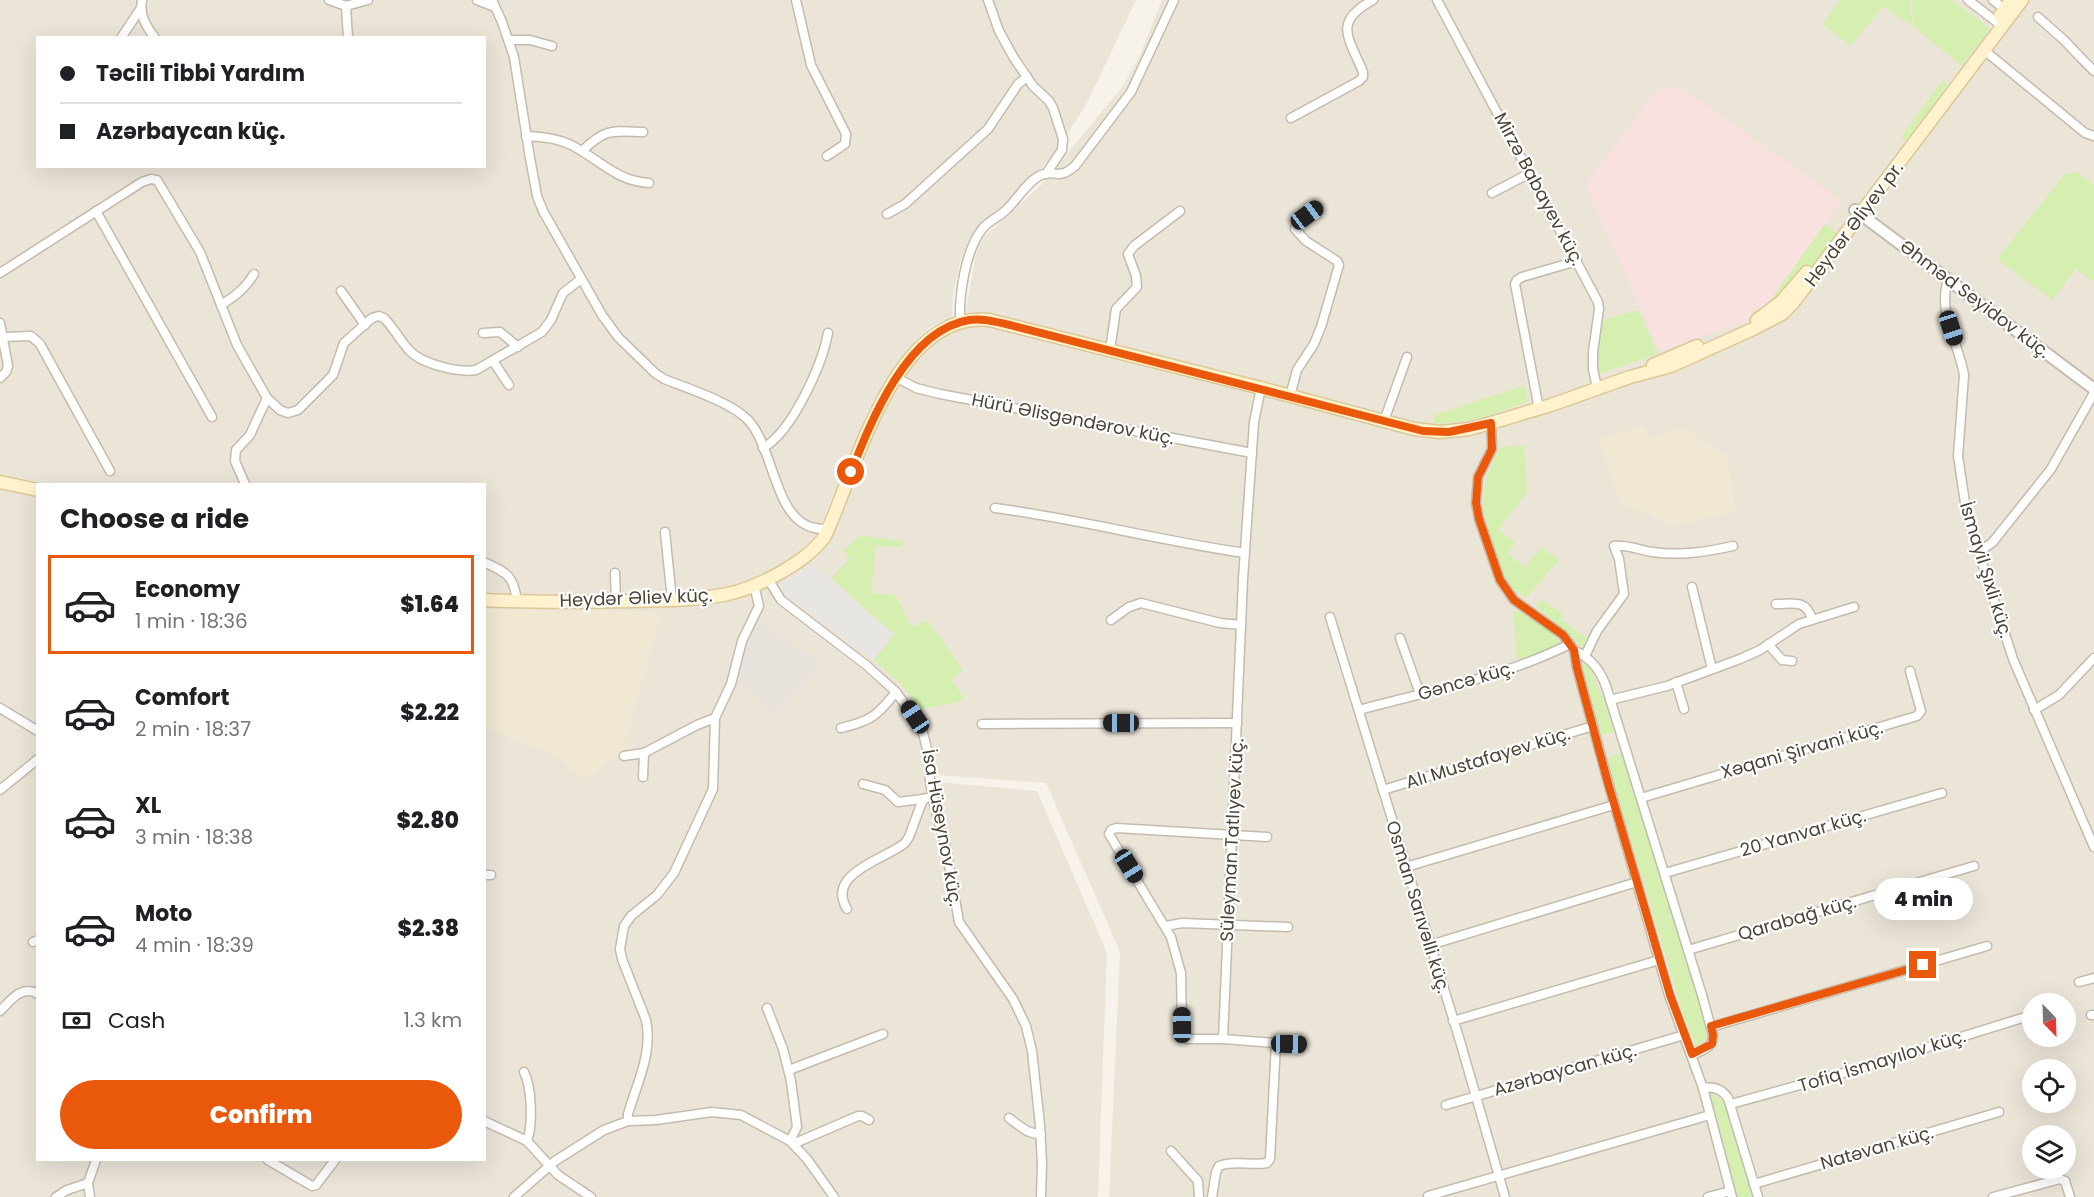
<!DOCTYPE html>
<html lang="en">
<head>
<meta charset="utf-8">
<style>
	:root { --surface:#fff; --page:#f6f6f6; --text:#202124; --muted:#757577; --line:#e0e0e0; --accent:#ea580c }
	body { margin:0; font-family:Poppins,sans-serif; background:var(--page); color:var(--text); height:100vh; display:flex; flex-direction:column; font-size:22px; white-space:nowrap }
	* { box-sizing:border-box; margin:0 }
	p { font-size:20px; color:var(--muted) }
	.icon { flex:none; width:33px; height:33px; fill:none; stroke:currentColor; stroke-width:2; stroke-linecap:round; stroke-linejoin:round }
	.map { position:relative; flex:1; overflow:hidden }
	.side { position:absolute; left:36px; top:483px; width:450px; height:678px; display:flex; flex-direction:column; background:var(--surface); border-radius:0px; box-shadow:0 6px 24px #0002 }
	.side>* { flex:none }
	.hud { position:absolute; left:36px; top:36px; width:450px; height:132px; border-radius:0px; box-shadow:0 6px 24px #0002; display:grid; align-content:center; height:132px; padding:0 24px; background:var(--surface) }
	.needle { width:39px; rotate:157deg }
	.fabs { position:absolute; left:2022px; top:993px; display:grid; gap:12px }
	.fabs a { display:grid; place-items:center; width:54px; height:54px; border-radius:50%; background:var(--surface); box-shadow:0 6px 24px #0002; font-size:30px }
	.end { position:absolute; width:27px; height:27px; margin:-14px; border:8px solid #ea580c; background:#fff; box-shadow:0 0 0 3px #fff }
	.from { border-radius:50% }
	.bubble { position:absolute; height:42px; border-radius:21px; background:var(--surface); box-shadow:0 6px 24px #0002; font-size:20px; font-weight:800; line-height:42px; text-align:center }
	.car { position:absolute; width:18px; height:36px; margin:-18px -9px; border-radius:8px; box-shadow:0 0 4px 2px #0007; background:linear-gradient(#222 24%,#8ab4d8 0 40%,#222 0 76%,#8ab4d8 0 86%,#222 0) }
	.hud b { display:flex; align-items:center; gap:21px; height:57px; font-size:22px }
	.hud b+b { border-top:2px solid var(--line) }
	.hud i { width:15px; height:15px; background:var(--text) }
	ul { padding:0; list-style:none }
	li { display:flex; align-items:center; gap:18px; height:99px; margin:0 12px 9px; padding:0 12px; border:3px solid transparent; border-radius:0px }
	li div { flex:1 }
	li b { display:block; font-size:22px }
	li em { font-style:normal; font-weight:800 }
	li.current { border-color:var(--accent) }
	li>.icon { width:54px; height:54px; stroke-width:1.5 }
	h2 { padding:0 24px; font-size:27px; line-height:72px }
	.pay { display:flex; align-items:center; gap:15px; height:66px; padding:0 24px; font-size:22px }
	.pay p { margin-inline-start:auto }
	.action { display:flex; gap:12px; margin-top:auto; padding:12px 24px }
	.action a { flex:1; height:69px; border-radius:36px; background:var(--accent); color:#fff; font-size:24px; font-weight:800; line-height:69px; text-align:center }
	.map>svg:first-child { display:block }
	.residential { fill:#ebe5d8; fill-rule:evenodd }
	.industrial { fill:#e7e2dc }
	.education { fill:#f1e8d3 }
	.medical { fill:#f8e1de }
	.green { fill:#d4efb0 }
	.parking { fill:#e8e6e2 }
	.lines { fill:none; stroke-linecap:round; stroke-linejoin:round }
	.minor-casing { stroke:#c4bbac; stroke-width:11 }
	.tertiary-casing { stroke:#c4bbac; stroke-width:14 }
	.secondary-casing { stroke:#dcc896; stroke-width:15 }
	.minor { stroke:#fff; stroke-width:8 }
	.tertiary { stroke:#fff; stroke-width:10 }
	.secondary { stroke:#fff2cd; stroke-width:12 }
	.route { stroke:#ea580c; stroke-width:8 }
	.labels { text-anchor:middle; stroke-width:4.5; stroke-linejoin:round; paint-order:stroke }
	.street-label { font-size:18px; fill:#4c4437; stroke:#fff }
</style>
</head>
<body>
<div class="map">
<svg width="2094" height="1197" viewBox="0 0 2094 1197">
	<rect width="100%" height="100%" fill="#f7f3eb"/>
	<g class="residential">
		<path d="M0,0H1136L1088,101L1056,153L1005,207L979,226L969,240L960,262L953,296L952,317L932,326L917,339L895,366L869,409L817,534L807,546L787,562L761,576L777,604L864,671L888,692L906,712L921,739L925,758L927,781L1037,791L1107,953L1098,1197H0ZM38,38H484V166H38ZM38,484H484V1160H38Z"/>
		<path d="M1162,0H2094V1197H1109L1120,952L1046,783L936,775L935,756L924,723L900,689L870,661L787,598L776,583L810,561L826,544L881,418L906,374L934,343L949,334L965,327L967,306L975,258L979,245L986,235L1041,185L1123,86L1140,55ZM2032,1004H2066V1036H2032ZM2032,1070H2066V1102H2032ZM2032,1136H2066V1168H2032Z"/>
	</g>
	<polygon class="industrial" points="758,622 820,663 809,679 776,712 737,683 746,640"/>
	<g class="education">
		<polygon points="1644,426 1649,440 1683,428 1727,456 1736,511 1672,526 1619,502 1598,440"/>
		<polygon points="484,609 662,612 623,750 585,780 555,755 485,728"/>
	</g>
	<polygon class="medical" points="1681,88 1842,201 1764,309 1757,305 1747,321 1660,351 1589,194 1588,181 1657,89"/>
	<g class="green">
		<polygon points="1841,0 1909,0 1913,27 1883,6 1851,46 1822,24"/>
		<polygon points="1911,0 1952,0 1990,29 1962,66 1915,28"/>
		<polygon points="1943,80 1948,84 1906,141 1901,137"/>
		<polygon points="2077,172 2094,185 2094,282 2075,269 2052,300 1997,259 2065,174"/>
		<polygon points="1825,224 1837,234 1787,297 1764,309"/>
		<polygon points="1638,310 1658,354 1599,374 1598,345 1603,320"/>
		<path d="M1525,385L1528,402C1498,412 1466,425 1434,423V415Z"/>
		<path d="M1524,446L1527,492L1498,530L1515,542L1508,554L1525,567L1541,547L1559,560L1526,598C1519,594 1513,590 1509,583C1499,570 1482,516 1483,499C1483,481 1493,463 1500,447Z"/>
		<polygon points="860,536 904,541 901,547 876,546 871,593 895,595 912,627 927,620 963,670 951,680 964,698 959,702 921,709 901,684 874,660 894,634 831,578 850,559 843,551"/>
		<polygon points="1542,600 1564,615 1561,620 1587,638 1583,648 1535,605"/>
		<polygon points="1518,611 1545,627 1561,643 1543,653 1520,661 1516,655 1514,614"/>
		<polygon points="1587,663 1604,700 1614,732 1599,736 1582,665"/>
		<polygon points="1622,753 1708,1031 1706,1038 1697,1047 1686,1023 1606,758"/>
		<polygon points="1710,1093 1723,1100 1727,1106 1753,1197 1738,1197"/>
	</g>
	<polygon class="parking" points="812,565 893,635 874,660 783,592 778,584"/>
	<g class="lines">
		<g class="minor-casing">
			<g id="minor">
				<path d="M142,0C139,15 146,26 155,38"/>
				<polyline points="329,0 346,6 368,0"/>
				<polyline points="477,0 495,7"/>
				<path d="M492,0L502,22L514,57L530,158L537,196L543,211L602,315L618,337L655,373L664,379C687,388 730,402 747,419C772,443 774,510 806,525C813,529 820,529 828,529"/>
				<polyline points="796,0 811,65 846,134 845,144 827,156"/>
				<polyline points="988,0 999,31 1014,58 1033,86 1049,101 1053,108 1063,139 1062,150 1046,174"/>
				<polyline points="1437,0 1598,302 1599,309 1593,352 1593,369 1597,388"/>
				<polyline points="1968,0 2002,26"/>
				<polyline points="1993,0 2008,12"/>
				<polyline points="346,6 348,38"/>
				<polyline points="2038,17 2065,41 2080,57 2094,71"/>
				<polyline points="121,38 141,8"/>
				<polyline points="509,40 530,40 552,46"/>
				<polyline points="1984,50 2085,133 2094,136"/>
				<path d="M1291,118L1359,81L1363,77V72C1349,38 1332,22 1373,0"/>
				<path d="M526,136C542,137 558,138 573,146C600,160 616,181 649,183"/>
				<path d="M582,151C606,128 611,131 643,132"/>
				<polyline points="1492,193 1530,173"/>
				<polyline points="96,211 212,417"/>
				<polyline points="887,214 905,204 988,129 1018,84 1027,77"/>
				<path d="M0,273L142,182L151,179L157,180L200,252L237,345L267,398L280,410L288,413L298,410L333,375L344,343L372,318L379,316L384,318C394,328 400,341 410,351C422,364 459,373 476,370L542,332L551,320L563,293L580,280"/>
				<path d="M1948,280C1937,312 1959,344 1964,375L1958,456L1967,516L2013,659L2094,847"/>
				<polyline points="341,291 365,325"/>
				<path d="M221,305C235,296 245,289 254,274"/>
				<path d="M960,322C959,295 965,250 983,228C990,220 1001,216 1008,208C1018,198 1028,181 1041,175C1054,169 1058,181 1075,166L1131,92L1174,0"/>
				<polyline points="0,323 8,366 6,372 0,378"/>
				<polyline points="483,333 500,332 518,347"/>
				<polyline points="3,337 31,336 40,344 110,471"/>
				<polyline points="1110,350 1116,309 1137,287 1136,276 1128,254 1134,246 1180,211"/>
				<polyline points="493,361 509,385"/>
				<polyline points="897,378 916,388 940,394 1252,453"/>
				<polyline points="1290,396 1297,370 1314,344 1321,327 1339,265 1337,261 1306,241 1295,229 1297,223 1318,207"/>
				<polyline points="1539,409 1515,284 1517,280 1522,277 1577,261"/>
				<polyline points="1384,421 1407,357"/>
				<polyline points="1491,423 1492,449 1478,477 1476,503 1479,519 1500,580 1514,600 1563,635 1574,650 1577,668 1608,782 1669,995 1703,1088 1732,1197"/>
				<path d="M763,448C792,432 822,365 828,333"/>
				<polyline points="245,484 235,461 236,450 250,435 267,398"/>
				<path d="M995,508C1079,519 1161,541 1245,553"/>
				<polyline points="665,532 672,600"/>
				<polyline points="1978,552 1992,543 2051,469 2094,393"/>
				<path d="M484,562C507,573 514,575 517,602"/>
				<polyline points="615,573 616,601"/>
				<polyline points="768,579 781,600 866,665 896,692 922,729 929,757 930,781 935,808 946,848 959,922 1013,999 1026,1026 1032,1051 1040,1125 1042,1164 1041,1197"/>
				<polyline points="1692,587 1712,669"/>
				<path d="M1776,604C1793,604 1806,599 1812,619"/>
				<polyline points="1330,617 1460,1041 1505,1197"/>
				<polyline points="1111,620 1129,607 1141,603 1220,623 1241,625"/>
				<polyline points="1400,638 1420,694"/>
				<polyline points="1768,644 1782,660 1792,661"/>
				<path d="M1574,650C1591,659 1599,668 1606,686L1702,995L1713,1035C1713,1048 1702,1050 1692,1055"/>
				<path d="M1585,656L1597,631L1624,594L1619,559L1614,546C1627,544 1639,550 1652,552C1680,556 1706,552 1733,546"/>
				<polyline points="1676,682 1684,709"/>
				<polyline points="1610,700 1667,686 1740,659 1760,650 1799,624 1854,607"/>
				<polyline points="0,708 38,731"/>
				<path d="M1359,710C1430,691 1504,677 1570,644"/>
				<polyline points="2034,710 2059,695 2094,658"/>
				<polyline points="982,724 1237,723"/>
				<path d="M841,728C871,721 877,716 896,692"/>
				<polyline points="624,756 644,753 697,725 715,718"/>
				<polyline points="643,777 644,753"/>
				<polyline points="863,784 885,790 898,802 923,799"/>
				<polyline points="0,790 38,759"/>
				<polyline points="1383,790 1593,726"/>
				<polyline points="1641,798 1917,716 1921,711 1910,671"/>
				<polyline points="1406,867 1614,805"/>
				<polyline points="1665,873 1942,793"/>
				<polyline points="484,875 491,875"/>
				<path d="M847,909C825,873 886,859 905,843L909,837L923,799L933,797"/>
				<polyline points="1166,926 1182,923 1288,927"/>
				<polyline points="33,942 38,940"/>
				<polyline points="1430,945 1637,882"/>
				<polyline points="1688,950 1974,866"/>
				<polyline points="2079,982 2094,978"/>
				<polyline points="767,1008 783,1049 791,1081 797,1127 790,1141"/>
				<path d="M0,1011C10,1001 22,984 38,994"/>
				<polyline points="2091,1015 2094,1015"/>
				<polyline points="1453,1021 1659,960"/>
				<polyline points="1711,1027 1987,946"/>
				<polyline points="1223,1039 1188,1039 1185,1035 1182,1025 1181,973 1171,937 1109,834 1111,830 1116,828 1267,837"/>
				<polyline points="1276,1043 1301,1044"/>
				<polyline points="789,1070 883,1034"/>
				<path d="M524,1072C532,1088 533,1125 527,1141"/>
				<path d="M1703,1088C1714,1086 1722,1089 1728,1098L1758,1197"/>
				<polyline points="1731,1104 1861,1068 2032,1015"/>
				<polyline points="1446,1105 1684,1035"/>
				<path d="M1009,1118C1020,1126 1027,1134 1041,1134"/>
				<polyline points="484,1121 527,1141 558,1175 591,1197"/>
				<path d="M628,1121V1114C637,1083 653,1053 646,1020L622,959L620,949L624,926L631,916L657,895L674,873L713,789L715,718L731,684L742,641L759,606L754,585"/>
				<polyline points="793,1144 858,1116 862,1116 869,1120"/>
				<polyline points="1171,1151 1198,1181 1199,1197"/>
				<polyline points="268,1160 312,1186 316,1185 335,1160"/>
				<polyline points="1754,1184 1999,1112"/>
				<polyline points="1428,1196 1710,1115"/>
				<polyline points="56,1197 67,1190 88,1183"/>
				<polyline points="90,1197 88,1183 96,1160"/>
				<polyline points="514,1197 555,1161 604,1130 628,1121 656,1120 712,1112 741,1115 790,1141 807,1159 834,1197"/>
				<path d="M1212,1197L1216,1172L1219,1166C1234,1160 1252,1166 1267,1163L1270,1159L1276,1043L1223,1039L1243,579L1254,422L1261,388"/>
				<polyline points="1708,1197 1730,1191"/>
				<polyline points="1993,1197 2060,1179 2065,1181 2070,1197"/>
			</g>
		</g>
		<g class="tertiary-casing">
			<polyline id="tertiary" points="1855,210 2094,389"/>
		</g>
		<g class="secondary-casing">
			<g id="secondary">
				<polyline points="2000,16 2011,0"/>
				<polyline points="1757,320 1781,302 1807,272"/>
				<polyline points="1653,365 1697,346"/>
				<polyline points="0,482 38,490"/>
				<path d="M484,600C535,603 586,602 636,601C667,600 698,600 728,594C759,587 807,562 825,536C856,470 894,310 989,320L1261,388L1414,429L1440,432L1469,429L1491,423L1551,405L1630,377L1671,366L1753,329L1782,314L1793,303L2022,0"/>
			</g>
		</g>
		<use href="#minor" class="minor"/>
		<use href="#tertiary" class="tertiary"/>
		<use href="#secondary" class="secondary"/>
	</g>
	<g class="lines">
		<path class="route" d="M851,472C871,421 907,330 969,320C983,318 996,322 1010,325L1423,431L1449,432L1491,423L1492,449L1478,477L1476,503L1479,519L1500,580L1514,600L1563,635L1574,650L1577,668L1608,783L1670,995L1692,1054L1712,1044L1713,1035L1711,1026L1923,965"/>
	</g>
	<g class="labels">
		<g class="street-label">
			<text transform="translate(1539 189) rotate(62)" y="6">Mirzə Babayev küç.</text>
			<text transform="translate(1854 224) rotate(-53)" y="6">Heydər Əliyev pr.</text>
			<text transform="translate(1975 299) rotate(37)" y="6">Əhməd Seyidov küç.</text>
			<text transform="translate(1073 419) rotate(11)" y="6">Hürü Əlisgəndərov küç.</text>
			<text transform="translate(1986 570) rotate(73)" y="6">İsmayil Şıxli küç.</text>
			<text transform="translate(636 598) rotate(-2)" y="6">Heydər Əliev küç.</text>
			<text transform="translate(1466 681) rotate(-16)" y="6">Gəncə küç.</text>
			<text transform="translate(1802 750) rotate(-16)" y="6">Xəqani Şirvani küç.</text>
			<text transform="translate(1488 758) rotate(-17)" y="6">Alı Mustafayev küç.</text>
			<text transform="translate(942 828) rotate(80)" y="6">İsa Hüseynov küç.</text>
			<text transform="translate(1803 833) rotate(-16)" y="6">20 Yanvar küç.</text>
			<text transform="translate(1232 840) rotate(-87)" y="6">Süleyman Tatlıyev küç.</text>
			<text transform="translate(1418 907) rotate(73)" y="6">Osman Sarıvəlli küç.</text>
			<text transform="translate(1797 918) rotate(-16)" y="6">Qarabağ küç.</text>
			<text transform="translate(1882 1061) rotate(-17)" y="6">Tofiq İsmayılov küç.</text>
			<text transform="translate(1565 1070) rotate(-16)" y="6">Azərbaycan küç.</text>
			<text transform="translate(1877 1148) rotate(-16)" y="6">Natəvan küç.</text>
		</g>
	</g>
</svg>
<div class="fabs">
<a><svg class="needle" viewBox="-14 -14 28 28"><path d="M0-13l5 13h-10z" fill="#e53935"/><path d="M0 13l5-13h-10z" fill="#757577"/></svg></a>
<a><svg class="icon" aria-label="locate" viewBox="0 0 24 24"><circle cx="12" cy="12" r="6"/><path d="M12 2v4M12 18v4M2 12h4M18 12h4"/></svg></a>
<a><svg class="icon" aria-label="layers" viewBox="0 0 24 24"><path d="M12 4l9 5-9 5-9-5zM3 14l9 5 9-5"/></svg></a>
</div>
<i class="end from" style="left:851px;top:472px"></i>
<i class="end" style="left:1923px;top:965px"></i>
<div class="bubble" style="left:1874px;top:878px;width:99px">4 min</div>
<i class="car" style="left:1307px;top:215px;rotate:53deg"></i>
<i class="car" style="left:1951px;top:328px;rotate:162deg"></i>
<i class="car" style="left:915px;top:717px;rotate:326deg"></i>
<i class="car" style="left:1121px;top:723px;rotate:270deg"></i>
<i class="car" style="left:1129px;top:866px;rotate:148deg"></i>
<i class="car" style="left:1182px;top:1025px;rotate:359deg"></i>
<i class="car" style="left:1289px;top:1044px;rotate:91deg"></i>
<div class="hud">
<b><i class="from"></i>Təcili Tibbi Yardım</b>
<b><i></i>Azərbaycan küç.</b>
</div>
<section class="side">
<h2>Choose a ride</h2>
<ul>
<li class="current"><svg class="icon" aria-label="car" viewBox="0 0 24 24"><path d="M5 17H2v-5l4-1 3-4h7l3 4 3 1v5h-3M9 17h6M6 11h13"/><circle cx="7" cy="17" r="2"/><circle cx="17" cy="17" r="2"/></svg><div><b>Economy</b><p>1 min · 18:36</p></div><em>$1.64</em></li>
<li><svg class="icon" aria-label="car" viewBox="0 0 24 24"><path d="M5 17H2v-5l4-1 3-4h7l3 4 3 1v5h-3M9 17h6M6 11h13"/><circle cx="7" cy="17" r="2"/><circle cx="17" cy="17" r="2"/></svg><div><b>Comfort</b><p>2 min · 18:37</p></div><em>$2.22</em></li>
<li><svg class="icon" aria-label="car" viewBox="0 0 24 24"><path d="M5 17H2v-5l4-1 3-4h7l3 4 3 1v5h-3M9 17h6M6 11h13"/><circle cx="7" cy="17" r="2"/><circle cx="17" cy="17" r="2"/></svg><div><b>XL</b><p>3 min · 18:38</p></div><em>$2.80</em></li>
<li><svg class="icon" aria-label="car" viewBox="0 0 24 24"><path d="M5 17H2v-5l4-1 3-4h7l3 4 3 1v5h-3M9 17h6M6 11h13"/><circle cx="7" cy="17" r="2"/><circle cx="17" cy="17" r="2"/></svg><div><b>Moto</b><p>4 min · 18:39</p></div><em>$2.38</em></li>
</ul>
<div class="pay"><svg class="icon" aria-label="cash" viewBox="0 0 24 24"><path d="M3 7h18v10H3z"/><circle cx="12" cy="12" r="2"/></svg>Cash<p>1.3 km</p></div>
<div class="action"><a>Confirm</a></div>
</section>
</div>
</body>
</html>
